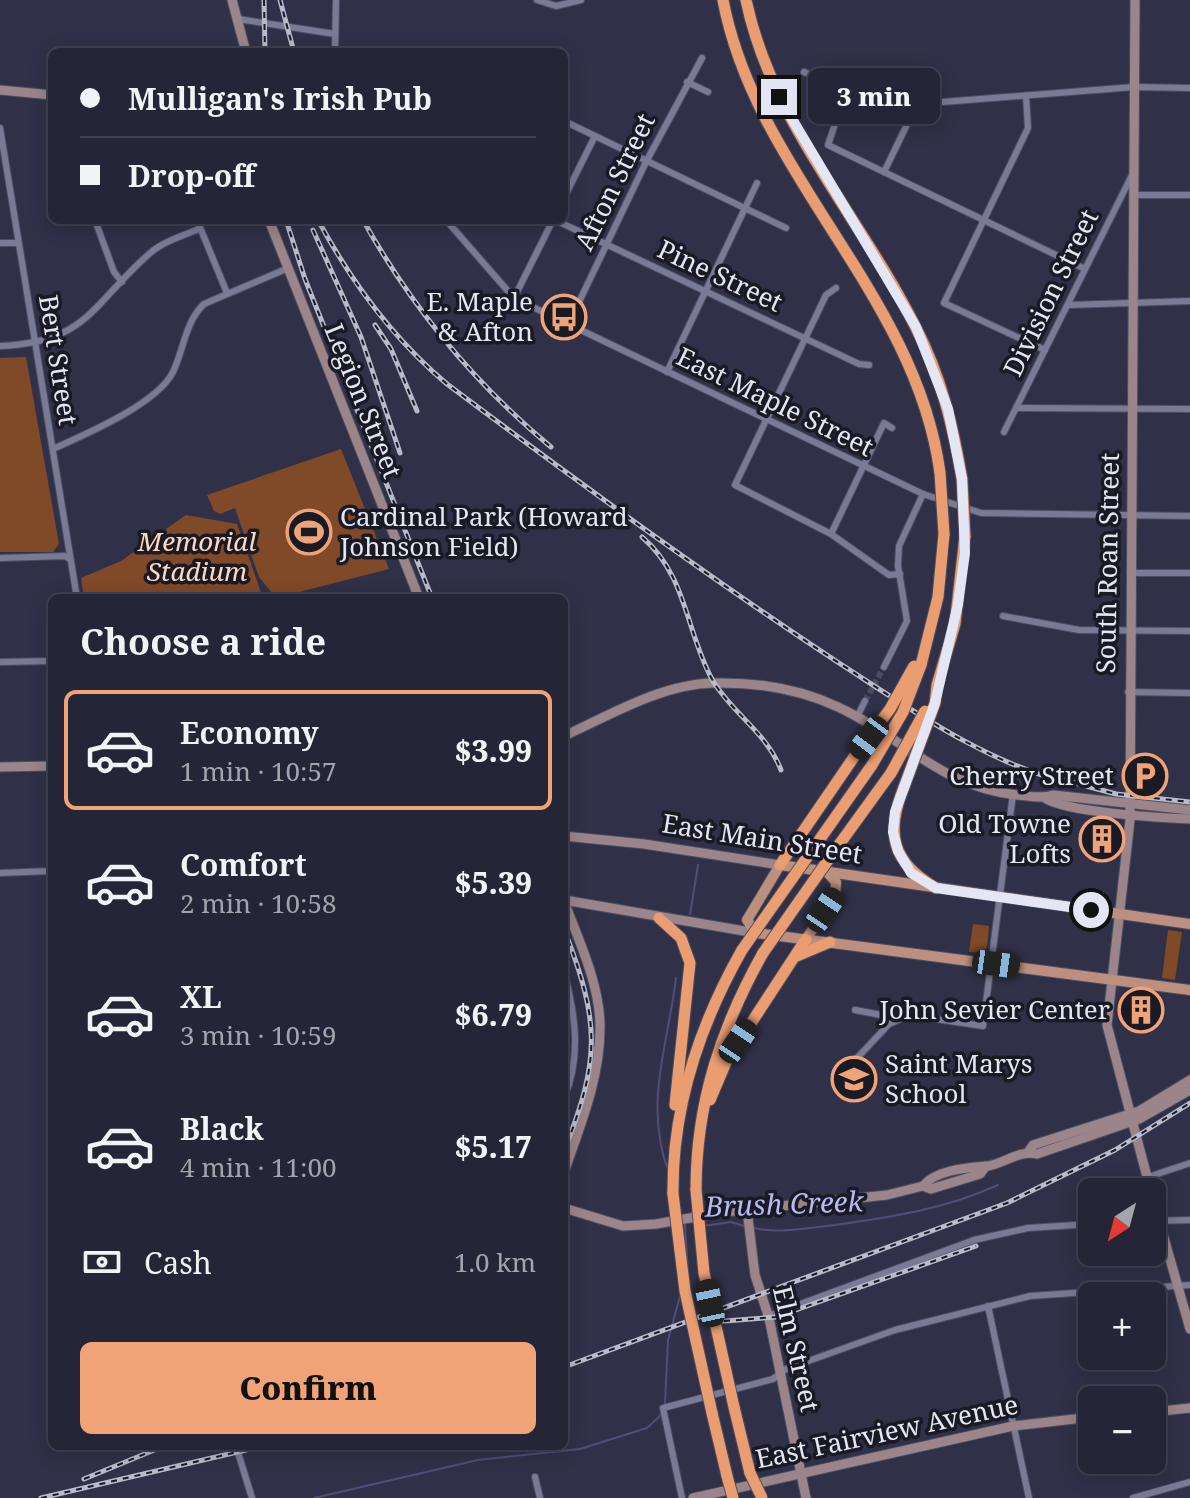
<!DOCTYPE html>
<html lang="en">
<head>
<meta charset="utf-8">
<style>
	:root { --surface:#242536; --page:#2c2d3e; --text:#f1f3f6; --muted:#a3a5ad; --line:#414251; --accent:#efa377 }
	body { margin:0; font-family:"Noto Serif",serif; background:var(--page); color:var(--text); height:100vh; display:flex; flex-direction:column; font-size:30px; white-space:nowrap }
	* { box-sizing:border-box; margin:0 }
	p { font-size:26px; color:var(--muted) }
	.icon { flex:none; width:44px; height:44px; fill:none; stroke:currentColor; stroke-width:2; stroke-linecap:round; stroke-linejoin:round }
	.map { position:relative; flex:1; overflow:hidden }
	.panel { position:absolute; left:48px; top:594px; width:520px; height:856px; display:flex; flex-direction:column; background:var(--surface); border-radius:12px; box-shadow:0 4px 20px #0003,0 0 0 2px var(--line) }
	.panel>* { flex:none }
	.top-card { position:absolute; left:48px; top:48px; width:520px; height:176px; border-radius:12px; box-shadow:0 4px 20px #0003,0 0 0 2px var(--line); display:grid; align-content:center; height:176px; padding:0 32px; background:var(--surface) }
	.needle { width:52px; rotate:216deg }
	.fabs { position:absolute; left:1078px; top:1178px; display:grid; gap:16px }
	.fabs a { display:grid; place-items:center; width:88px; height:88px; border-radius:12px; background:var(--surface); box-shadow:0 4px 20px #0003,0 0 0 2px var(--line); font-size:40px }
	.end { position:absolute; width:36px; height:36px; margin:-18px; border:10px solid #e5e6f5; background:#111; box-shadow:0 0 0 4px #111 }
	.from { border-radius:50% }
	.bubble { position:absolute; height:56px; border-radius:12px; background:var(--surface); box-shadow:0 4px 20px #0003,0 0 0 2px var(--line); font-size:26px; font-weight:800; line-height:56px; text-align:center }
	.car { position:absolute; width:24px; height:48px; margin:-24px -12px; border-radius:10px; box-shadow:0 0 6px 2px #0007; background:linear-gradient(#222 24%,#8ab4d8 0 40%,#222 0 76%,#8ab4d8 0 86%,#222 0) }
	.top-card b { display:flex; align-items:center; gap:28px; height:76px; font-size:30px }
	.top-card b+b { border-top:2px solid var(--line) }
	.top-card i { width:20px; height:20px; background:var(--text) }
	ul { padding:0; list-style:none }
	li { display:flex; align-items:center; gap:24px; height:120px; margin:0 16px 12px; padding:0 16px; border:4px solid transparent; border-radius:12px }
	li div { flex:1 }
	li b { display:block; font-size:30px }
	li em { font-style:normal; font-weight:800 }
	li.active { border-color:var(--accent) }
	li>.icon { width:72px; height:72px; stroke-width:1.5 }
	h2 { padding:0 32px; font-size:36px; line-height:96px }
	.pay { display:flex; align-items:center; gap:20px; height:88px; padding:0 32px; font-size:30px }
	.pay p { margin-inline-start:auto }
	.cta { display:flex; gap:16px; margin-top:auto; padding:16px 32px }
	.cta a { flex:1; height:92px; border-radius:12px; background:var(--accent); color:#111; font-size:32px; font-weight:800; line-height:92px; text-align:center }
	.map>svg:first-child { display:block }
	.green { fill:#804927 }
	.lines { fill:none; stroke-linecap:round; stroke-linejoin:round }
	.stream { stroke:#534b7a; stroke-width:2 }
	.street-tunnel { stroke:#4b4c62; stroke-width:6; stroke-dasharray:6 3; stroke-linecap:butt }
	.street-casing { stroke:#4d4e61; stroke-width:8 }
	.secondary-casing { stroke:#4d4e61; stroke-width:11 }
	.primary-casing { stroke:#4d4e61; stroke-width:12 }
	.highway-casing { stroke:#4d4e61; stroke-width:13 }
	.street { stroke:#797b96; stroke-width:6 }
	.secondary { stroke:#9b858b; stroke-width:9 }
	.primary { stroke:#bd8f7f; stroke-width:10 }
	.highway { stroke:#ea9d70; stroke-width:11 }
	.rail-casing { stroke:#b9bacb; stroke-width:5 }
	.rail { stroke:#191a24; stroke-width:2; stroke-dasharray:6; stroke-linecap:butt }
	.highway-bridge-casing { stroke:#4d4e61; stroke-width:13; stroke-linecap:butt }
	.highway-bridge { stroke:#ea9d70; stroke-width:11 }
	.route { stroke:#e5e6f5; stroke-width:10 }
	.labels { text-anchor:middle; stroke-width:7; stroke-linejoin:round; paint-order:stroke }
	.street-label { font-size:26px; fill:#e5e6f5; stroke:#191a24 }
	.poi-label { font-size:26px; fill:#e5e6f5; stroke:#191a24; text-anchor:end }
	.park-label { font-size:26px; font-style:italic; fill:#ffd7c1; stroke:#191a24 }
	.water-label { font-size:28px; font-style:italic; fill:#b6b9f2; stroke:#191a24 }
</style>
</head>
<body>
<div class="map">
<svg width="1190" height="1498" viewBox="0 0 1190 1498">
	<rect width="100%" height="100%" fill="#303148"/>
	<g class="green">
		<polygon points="26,357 59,544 53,552 0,552 0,358"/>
		<polygon points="341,449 389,569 276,598 259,577 235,508 220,514 214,511 207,495"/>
		<polygon points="186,515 237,524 263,598 84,598 81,578 121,561"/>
		<polygon points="973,924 989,926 987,948 980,953 969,952"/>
		<polygon points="1168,930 1182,932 1175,980 1162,978"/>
	</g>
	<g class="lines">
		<g class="stream">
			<polyline points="690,914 698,865"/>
			<path d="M669,1173C643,1105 668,1045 676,978"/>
			<polyline points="685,1224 688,1275"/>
			<polyline points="703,1226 731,1222 744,1226"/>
			<path d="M754,1228C780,1234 809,1228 835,1225C892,1217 945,1209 998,1185"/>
			<polyline points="665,1404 668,1340 680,1296"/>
			<polyline points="314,1498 478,1460 580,1449 647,1428 662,1414"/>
		</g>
		<polyline class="street-tunnel" points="865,701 884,667"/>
		<g class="street-casing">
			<g id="street">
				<polyline points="537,0 556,6 581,0"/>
				<polyline points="238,19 335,34"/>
				<polyline points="335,52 336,0"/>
				<polyline points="804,72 911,118"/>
				<polyline points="687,82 708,92"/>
				<polyline points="846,91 828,145 1085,269"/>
				<polyline points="1026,96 1028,128 944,303 1045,350"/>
				<polyline points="564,121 786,228"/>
				<polyline points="0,128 77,598"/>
				<polyline points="884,172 917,104 1134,87 1190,88"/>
				<polyline points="1134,195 1190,195"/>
				<polyline points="564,198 594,138"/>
				<polyline points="95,220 114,272 122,282"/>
				<polyline points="197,220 227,293"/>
				<polyline points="446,220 514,298 923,494 981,513 1190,516"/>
				<polyline points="555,220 859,364 869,365"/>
				<polyline points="0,243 18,243"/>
				<polyline points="836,288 826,295 735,485 831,534 889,575 900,574"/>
				<polyline points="514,298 553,220"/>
				<polyline points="1069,305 1190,301"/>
				<polyline points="568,325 646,162 702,58"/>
				<path d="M0,346C88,342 91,305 149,254C162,242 182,236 199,229"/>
				<polyline points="667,372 757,183"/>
				<polyline points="1016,408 1190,409"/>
				<polyline points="1004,432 1132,175"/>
				<path d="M53,449C86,434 157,404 173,372C184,349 185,322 204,304L286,269"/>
				<polyline points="831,534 884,423 892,428"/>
				<polyline points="0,558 65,556 70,559"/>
				<polyline points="1130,573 1190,573"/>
				<polyline points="1003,616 1079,630 1190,631"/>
				<polyline points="0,662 52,661"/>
				<polyline points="884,667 907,621 898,566 899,546 923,494"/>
				<polyline points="1128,692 1190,693"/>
				<polyline points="857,717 865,701"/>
				<polyline points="0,873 52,871"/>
				<path d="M564,971C575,1014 582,1056 564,1098"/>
				<polyline points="855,1010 897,1018"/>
				<polyline points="858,1057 889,1024 909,1015 983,1026 1013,794"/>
				<polyline points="1148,1177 1190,1163"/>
				<polyline points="1152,1221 1190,1220"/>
				<polyline points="988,1306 1029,1498"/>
				<polyline points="768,1316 974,1240 1028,1228 1092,1224"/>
				<polyline points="236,1446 252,1498"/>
				<polyline points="535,1477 540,1498"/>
				<polyline points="682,1498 663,1408 773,1379 786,1369 895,1330 1030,1296 1190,1285"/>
				<polyline points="1133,1498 1190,1482"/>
			</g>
		</g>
		<g class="secondary-casing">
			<g id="secondary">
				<polyline points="232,0 246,52"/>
				<polyline points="1135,0 1130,820 1107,1025 1151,1192"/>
				<polyline points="0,90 52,95"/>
				<polyline points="269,220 419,598"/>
				<path d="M564,736C610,715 662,684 713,683C755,682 800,689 838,707C905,738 938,786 1017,795C1029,796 1041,799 1053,795L1190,810"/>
				<polyline points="0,767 52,766"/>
				<path d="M1045,798C1065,812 1161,818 1190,819"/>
				<polyline points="564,836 644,844 780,865"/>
				<polyline points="564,900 756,933"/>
				<path d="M564,901C578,939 599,982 600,1024C601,1075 581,1124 564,1172"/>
				<polyline points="1028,1152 1033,1145 1139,1111 1190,1080"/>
				<path d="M923,1186C937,1169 968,1168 988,1166C1005,1163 1019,1150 1037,1154L1139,1119L1190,1090"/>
				<polyline points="1152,1196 1190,1329"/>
				<polyline points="564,1208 623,1226 656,1224 724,1212 887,1195 923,1186 931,1189 980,1174 986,1166"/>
				<polyline points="747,1210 755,1275 769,1318 806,1498"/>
				<polyline points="1152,1412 1190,1408"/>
				<polyline points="693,1498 1013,1426 1092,1417"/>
			</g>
		</g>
		<g class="primary-casing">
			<g id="primary">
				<polyline points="1190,924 780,865 747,920 756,933 1190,990"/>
				<polyline points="806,939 835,897 836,882 826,871"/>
			</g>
		</g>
		<g class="highway-casing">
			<g id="highway">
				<path d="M723,0C756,175 916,293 940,473"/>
				<path d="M746,0C772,124 861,217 916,328C941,376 953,426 962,479"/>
				<polyline points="921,665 938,597 944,534"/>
				<polyline points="937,685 955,624 965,536"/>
				<path d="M904,787C885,833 892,863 936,888"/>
				<polyline points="813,849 872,765"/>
				<polyline points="833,853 891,773"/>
				<polyline points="780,865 854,757"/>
				<polyline points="659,918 681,938 690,963 675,1105"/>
				<polyline points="797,956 830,942"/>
				<polyline points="710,1100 727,1060 806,939"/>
				<path d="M696,1190C696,1103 721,1028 763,953"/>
				<path d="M673,1194C672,1106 699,1026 742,950"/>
				<polyline points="734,1407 750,1473"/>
				<polyline points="712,1413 727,1476"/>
			</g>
		</g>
		<use href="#street" class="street"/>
		<use href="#secondary" class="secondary"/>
		<use href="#primary" class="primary"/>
		<use href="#highway" class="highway"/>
		<g class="rail-casing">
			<g id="rail">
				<polyline points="264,0 265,52"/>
				<polyline points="280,0 294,52"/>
				<polyline points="286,220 305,279 432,598"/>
				<path d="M318,220C352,283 392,338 447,384C575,480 705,575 839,663C912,710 984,762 1069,783"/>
				<path d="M363,220C411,306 475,384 551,447"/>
				<polyline points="313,230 361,337 400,453"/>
				<polyline points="375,325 391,349 417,411"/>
				<path d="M642,537C687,575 686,633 713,681C733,714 767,733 781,770"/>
				<polyline points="1060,779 1116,794 1190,802"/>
				<path d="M564,929C600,1022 601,1058 564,1151"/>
				<polyline points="712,1322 776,1317 976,1246"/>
				<polyline points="564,1367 1007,1203 1115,1150 1190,1103"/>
				<polyline points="84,1479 164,1446"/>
				<polyline points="41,1498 263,1446"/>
			</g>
		</g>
		<use href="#rail" class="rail"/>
		<g class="highway-bridge-casing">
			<g id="highway-bridge">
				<polyline points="940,473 944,534"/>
				<polyline points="962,479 965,536"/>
				<polyline points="854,757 890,709 914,666"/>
				<polyline points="872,765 903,712 921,665"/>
				<polyline points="891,773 925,711"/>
				<polyline points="904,787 935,703 937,685"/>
				<polyline points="742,950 813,849"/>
				<polyline points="763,953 833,853"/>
				<polyline points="696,1190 704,1273 734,1407"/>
				<polyline points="673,1194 685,1291 712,1413"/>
				<polyline points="750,1473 762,1498"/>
				<polyline points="727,1476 733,1498"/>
			</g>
		</g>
		<use href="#highway-bridge" class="highway-bridge"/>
	</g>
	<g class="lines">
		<polyline class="route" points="779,97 916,327 948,409 962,479 965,553 958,604 935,703 895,812 893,832 898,851 911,873 936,888 1091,910"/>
	</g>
	<defs>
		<g id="bus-ring" transform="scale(2.3)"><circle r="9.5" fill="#191a24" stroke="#efa377" stroke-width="1.5"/><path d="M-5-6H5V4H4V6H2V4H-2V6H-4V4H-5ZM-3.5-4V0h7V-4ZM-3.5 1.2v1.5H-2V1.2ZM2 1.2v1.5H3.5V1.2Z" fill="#efa377"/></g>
		<g id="stadium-ring" transform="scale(2.3)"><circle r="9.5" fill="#191a24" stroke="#efa377" stroke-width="1.5"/><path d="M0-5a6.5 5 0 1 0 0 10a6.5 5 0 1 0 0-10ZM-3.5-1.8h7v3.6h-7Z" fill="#efa377"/></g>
		<g id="parking-ring" transform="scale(2.3)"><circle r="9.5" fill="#191a24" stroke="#efa377" stroke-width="1.5"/><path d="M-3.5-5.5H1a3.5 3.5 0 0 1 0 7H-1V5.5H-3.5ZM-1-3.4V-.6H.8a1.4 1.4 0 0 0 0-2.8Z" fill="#efa377"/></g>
		<g id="building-ring" transform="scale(2.3)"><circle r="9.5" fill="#191a24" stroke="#efa377" stroke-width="1.5"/><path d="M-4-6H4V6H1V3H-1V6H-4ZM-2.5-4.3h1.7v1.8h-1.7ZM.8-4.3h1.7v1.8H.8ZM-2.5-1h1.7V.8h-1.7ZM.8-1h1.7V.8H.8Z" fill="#efa377"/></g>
		<g id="school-ring" transform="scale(2.3)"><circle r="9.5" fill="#191a24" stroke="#efa377" stroke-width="1.5"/><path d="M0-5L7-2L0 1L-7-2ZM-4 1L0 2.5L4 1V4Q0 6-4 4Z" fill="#efa377"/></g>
	</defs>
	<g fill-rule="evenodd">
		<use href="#bus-ring" x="564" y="317"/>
		<use href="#stadium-ring" x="309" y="532"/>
		<use href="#parking-ring" x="1145" y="776"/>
		<use href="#building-ring" x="1102" y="839"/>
		<use href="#building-ring" x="1141" y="1010"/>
		<use href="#school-ring" x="854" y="1079"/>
	</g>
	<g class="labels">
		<g class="street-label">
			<text transform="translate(615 182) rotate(-64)" y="9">Afton Street</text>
			<text transform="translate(720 276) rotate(25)" y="9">Pine Street</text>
			<text transform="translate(1051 293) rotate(-64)" y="9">Division Street</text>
			<text transform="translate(58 360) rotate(81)" y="9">Bert Street</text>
			<text transform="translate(363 401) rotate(68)" y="9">Legion Street</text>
			<text transform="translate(775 402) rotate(26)" y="9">East Maple Street</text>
			<text transform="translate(1108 563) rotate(-89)" y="9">South Roan Street</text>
			<text transform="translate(762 839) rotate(9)" y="9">East Main Street</text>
			<text transform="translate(796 1349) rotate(77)" y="9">Elm Street</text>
			<text transform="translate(887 1432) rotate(-12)" y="9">East Fairview Avenue</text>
		</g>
		<g class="poi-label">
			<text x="533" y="311">E. Maple<tspan x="533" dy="30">&amp; Afton</tspan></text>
			<text x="340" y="526" text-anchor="start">Cardinal Park (Howard<tspan x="340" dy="30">Johnson Field)</tspan></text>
			<text x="1114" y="785">Cherry Street</text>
			<text x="1071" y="833">Old Towne<tspan x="1071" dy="30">Lofts</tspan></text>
			<text x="1110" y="1019">John Sevier Center</text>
			<text x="885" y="1073" text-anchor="start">Saint Marys<tspan x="885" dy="30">School</tspan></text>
		</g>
		<g class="park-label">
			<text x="197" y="551">Memorial<tspan x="197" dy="30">Stadium</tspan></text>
		</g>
		<g class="water-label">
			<text transform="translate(784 1204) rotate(-2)" y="10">Brush Creek</text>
		</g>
	</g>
</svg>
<div class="fabs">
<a><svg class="needle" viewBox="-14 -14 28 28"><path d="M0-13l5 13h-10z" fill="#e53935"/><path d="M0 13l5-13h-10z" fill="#a3a5ad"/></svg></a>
<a>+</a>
<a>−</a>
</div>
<i class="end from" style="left:1091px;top:910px"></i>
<i class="end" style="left:779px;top:97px"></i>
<div class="bubble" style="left:808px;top:68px;width:132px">3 min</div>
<i class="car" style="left:869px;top:738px;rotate:217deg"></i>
<i class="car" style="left:825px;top:910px;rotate:34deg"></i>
<i class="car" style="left:996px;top:964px;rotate:98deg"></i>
<i class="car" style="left:738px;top:1041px;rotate:34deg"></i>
<i class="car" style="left:710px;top:1303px;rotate:348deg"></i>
<div class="top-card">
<b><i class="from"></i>Mulligan's Irish Pub</b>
<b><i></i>Drop-off</b>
</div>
<section class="panel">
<h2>Choose a ride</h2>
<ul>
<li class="active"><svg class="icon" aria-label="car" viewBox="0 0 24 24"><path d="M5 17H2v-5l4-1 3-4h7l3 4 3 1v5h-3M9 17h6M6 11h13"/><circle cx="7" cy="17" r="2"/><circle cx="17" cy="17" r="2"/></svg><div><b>Economy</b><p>1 min · 10:57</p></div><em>$3.99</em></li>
<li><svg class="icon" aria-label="car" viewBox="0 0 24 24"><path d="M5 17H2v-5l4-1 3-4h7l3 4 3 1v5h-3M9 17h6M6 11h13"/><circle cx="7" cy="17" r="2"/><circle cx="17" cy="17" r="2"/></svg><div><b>Comfort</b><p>2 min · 10:58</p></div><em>$5.39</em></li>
<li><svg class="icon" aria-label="car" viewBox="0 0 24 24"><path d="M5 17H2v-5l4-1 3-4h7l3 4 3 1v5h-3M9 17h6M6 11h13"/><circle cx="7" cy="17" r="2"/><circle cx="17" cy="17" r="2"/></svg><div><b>XL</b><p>3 min · 10:59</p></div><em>$6.79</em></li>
<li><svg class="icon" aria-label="car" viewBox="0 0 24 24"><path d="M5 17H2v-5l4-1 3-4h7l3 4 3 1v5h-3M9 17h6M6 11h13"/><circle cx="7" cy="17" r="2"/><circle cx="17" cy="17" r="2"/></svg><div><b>Black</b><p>4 min · 11:00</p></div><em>$5.17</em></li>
</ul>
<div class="pay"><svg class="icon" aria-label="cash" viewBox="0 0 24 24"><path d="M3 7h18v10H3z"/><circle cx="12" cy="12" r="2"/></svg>Cash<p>1.0 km</p></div>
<div class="cta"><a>Confirm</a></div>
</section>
</div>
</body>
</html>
